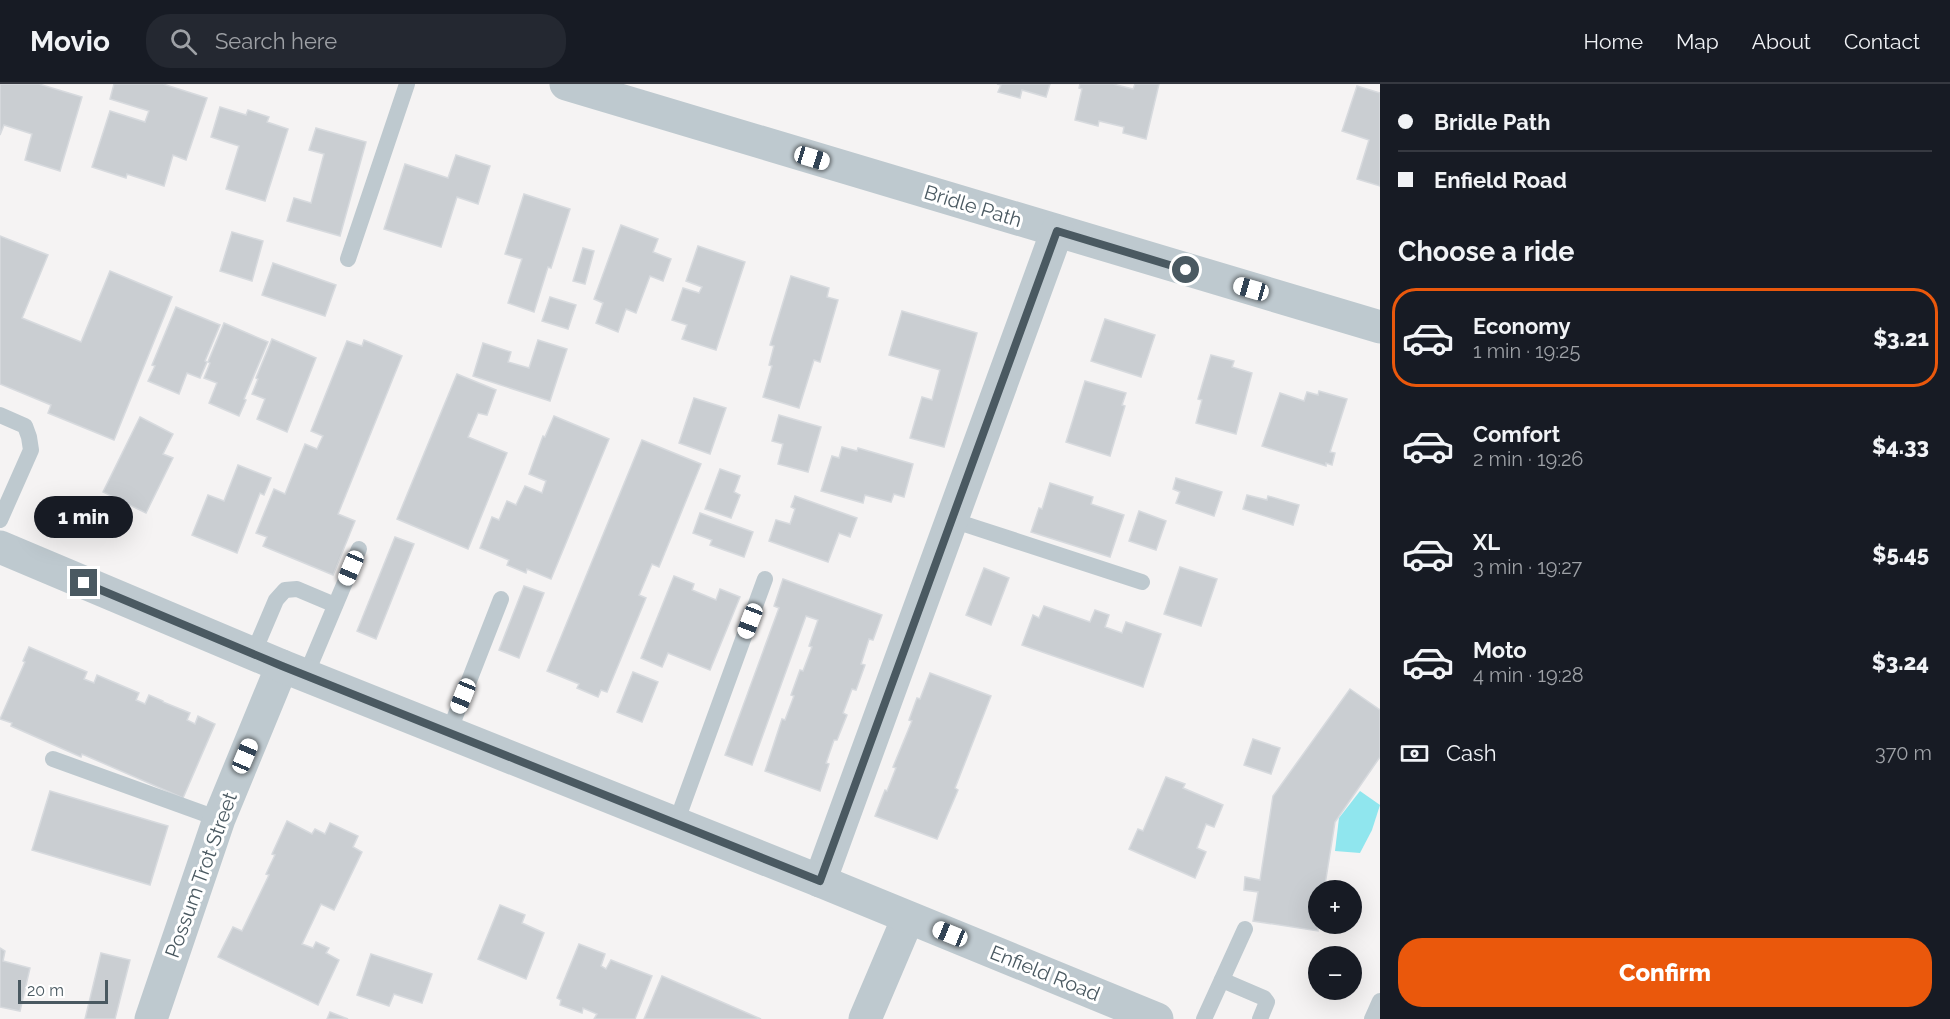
<!DOCTYPE html>
<html lang="en">
<head>
<meta charset="utf-8">
<style>
	:root { --surface:#171b24; --page:#242831; --text:#f1f3f6; --muted:#9ea1a6; --line:#363941; --accent:#ea580c }
	body { margin:0; font-family:Raleway,sans-serif; background:var(--page); color:var(--text); height:100vh; display:flex; flex-direction:column; font-size:22px; white-space:nowrap }
	* { box-sizing:border-box; margin:0 }
	p { font-size:20px; color:var(--muted) }
	.icon { flex:none; width:33px; height:33px; fill:none; stroke:currentColor; stroke-width:2; stroke-linecap:round; stroke-linejoin:round }
	.map { position:relative; flex:1; overflow:hidden }
	.side { display:flex; flex-direction:column; background:var(--surface); width:570px }
	.side>* { flex:none }
	.hud { display:grid; align-content:center; height:132px; padding:0 18px; background:var(--surface) }
	.fabs { position:absolute; left:1308px; top:796px; display:grid; gap:12px }
	.fabs a { display:grid; place-items:center; width:54px; height:54px; border-radius:50%; background:var(--surface); box-shadow:0 6px 24px #0002; font-size:30px }
	.scale { position:absolute; left:18px; bottom:15px; width:90px; box-sizing:border-box; padding-left:6px; border:3px solid #4a5961; border-top:0; font-size:16px; line-height:21px; white-space:nowrap; color:#4a5961; -webkit-text-stroke:4px #fff; paint-order:stroke }
	.end { position:absolute; width:27px; height:27px; margin:-14px; border:8px solid #4a5961; background:#fff; box-shadow:0 0 0 3px #fff }
	.from { border-radius:50% }
	.bubble { position:absolute; height:42px; border-radius:21px; background:var(--surface); box-shadow:0 6px 24px #0002; font-size:20px; font-weight:800; line-height:42px; text-align:center }
	.car { position:absolute; width:18px; height:36px; margin:-18px -9px; border-radius:8px; box-shadow:0 0 4px 2px #0007; background:linear-gradient(#fff 24%,#345 0 40%,#fff 0 76%,#345 0 86%,#fff 0) }
	.hud b { display:flex; align-items:center; gap:21px; height:57px; font-size:22px }
	.hud b+b { border-top:2px solid var(--line) }
	.hud i { width:15px; height:15px; background:var(--text) }
	ul { padding:0; list-style:none }
	li { display:flex; align-items:center; gap:18px; height:99px; margin:0 12px 9px; padding:0 6px; border:3px solid transparent; border-radius:24px }
	li div { flex:1 }
	li b { display:block; font-size:22px }
	li em { font-style:normal; font-weight:800 }
	li.active { border-color:var(--accent) }
	li>.icon { width:54px; height:54px; stroke-width:1.5 }
	h2 { padding:0 18px; font-size:27px; line-height:72px }
	.pay { display:flex; align-items:center; gap:15px; height:66px; padding:0 18px; font-size:22px }
	.pay p { margin-inline-start:auto }
	.cta { display:flex; gap:12px; margin-top:auto; padding:12px 18px }
	.cta a { flex:1; height:69px; border-radius:24px; background:var(--accent); color:#fff; font-size:24px; font-weight:800; line-height:69px; text-align:center }
	header { display:flex; align-items:center; gap:36px; box-sizing:border-box; height:84px; padding:0 30px; background:var(--surface); border-bottom:2px solid var(--line) }
	header strong { font-size:28px }
	nav { display:flex; gap:33px; margin-inline-start:auto; font-size:21px }
	.search { width:420px; height:54px; background:var(--page); display:flex; align-items:center; gap:15px; box-sizing:border-box; padding:0 21px; border-radius:24px; color:var(--muted); font-size:22px }
	main { display:flex; flex:1; min-height:0 }
	.map>svg:first-child { display:block }
	.water { fill:#90e6ee }
	.building { fill:#caced2; stroke:#d7dade; stroke-width:1.5 }
	.lines { fill:none; stroke-linecap:round; stroke-linejoin:round }
	.service { stroke:#bec9cf; stroke-width:16 }
	.minor { stroke:#bec9cf; stroke-width:33 }
	.tertiary { stroke:#bec9cf; stroke-width:33 }
	.route { stroke:#4a5961; stroke-width:8 }
	.labels { text-anchor:middle; stroke-width:6; stroke-linejoin:round; paint-order:stroke }
	.street-label { font-size:20px; fill:#4a5961; stroke:#fff }
</style>
</head>
<body>
<header>
<strong>Movio</strong>
<div class="search"><svg class="icon" aria-label="search" viewBox="0 0 24 24"><circle cx="10" cy="10" r="6"/><path d="M15 15l6 6"/></svg>Search here</div>
<nav><a>Home</a><a>Map</a><a>About</a><a>Contact</a></nav>
</header>
<main>
<div class="map">
<svg width="1380" height="935" viewBox="0 0 1380 935">
	<rect width="100%" height="100%" fill="#f5f3f3"/>
	<polygon class="water" points="1360,707 1380,721 1372,746 1360,769 1335,767 1339,734"/>
	<g class="building">
		<polygon points="0,0 39,0 82,13 60,87 25,76 32,50 4,41 0,51"/>
		<polygon points="114,0 163,0 207,14 186,76 173,71 164,102 127,90 126,94 92,83 110,27 145,38 149,27 110,15"/>
		<polygon points="997,0 1050,0 1046,13 1022,6 1020,14 998,8 1001,1"/>
		<polygon points="1080,0 1113,0 1133,5 1135,0 1159,0 1146,55 1123,49 1124,43 1099,37 1098,42 1075,36 1082,5 1079,4"/>
		<polygon points="1357,2 1380,9 1380,102 1357,95 1369,56 1342,47"/>
		<polygon points="220,23 246,31 248,26 269,33 267,38 288,45 265,117 226,105 239,62 211,53"/>
		<polygon points="316,44 366,58 340,152 287,137 294,114 311,119 324,70 309,66"/>
		<polygon points="456,71 490,82 478,120 457,113 441,163 384,145 405,80 448,94"/>
		<polygon points="524,110 570,125 551,184 548,183 534,228 508,219 522,175 505,170"/>
		<polygon points="621,141 658,155 653,168 671,175 663,197 650,192 636,229 626,225 618,248 596,239 603,219 594,215"/>
		<polygon points="232,148 263,157 252,197 220,187"/>
		<polygon points="0,152 48,171 22,234 81,258 110,187 172,213 114,356 48,329 51,321 0,300"/>
		<polygon points="698,162 745,178 716,266 682,255 687,241 672,236 683,204 699,209 702,203 686,197"/>
		<polygon points="583,164 594,167 585,200 573,197"/>
		<polygon points="273,179 336,201 325,232 262,211"/>
		<polygon points="791,192 829,204 827,213 838,216 820,278 814,276 799,324 763,313 772,282 769,281 774,262 770,261"/>
		<polygon points="550,213 576,221 568,245 542,237"/>
		<polygon points="176,223 220,241 205,277 207,278 200,294 187,289 179,310 148,297 155,282 152,281"/>
		<polygon points="902,227 977,249 944,363 910,354 922,313 932,316 940,286 889,271"/>
		<polygon points="1105,235 1155,251 1141,293 1091,277"/>
		<polygon points="224,239 268,258 244,315 246,316 239,332 209,319 217,299 204,294 210,279 208,278"/>
		<polygon points="272,255 316,274 287,348 257,335 265,315 252,310 258,295 256,294"/>
		<polygon points="364,256 402,272 338,430 355,437 333,491 263,462 267,453 256,449 274,405 285,410 305,360 317,365 323,352 311,347 347,257 362,262"/>
		<polygon points="538,256 567,265 550,317 473,292 483,259 511,268 508,278 529,284"/>
		<polygon points="1211,271 1234,277 1232,283 1252,289 1236,350 1196,339 1202,316 1198,315"/>
		<polygon points="457,290 496,306 487,331 478,329 468,353 507,369 468,465 397,435"/>
		<polygon points="1085,297 1126,309 1122,321 1125,322 1110,372 1066,358"/>
		<polygon points="1319,307 1347,315 1330,368 1335,369 1332,381 1326,379 1326,382 1262,362 1280,309 1304,317 1307,308 1318,311"/>
		<polygon points="694,314 726,324 710,370 679,359"/>
		<polygon points="779,331 821,343 808,388 778,380 783,360 772,357"/>
		<polygon points="554,332 609,355 551,495 527,485 526,489 507,481 509,476 480,464 492,433 499,436 507,417 516,421 525,402 542,409 546,397 529,390 543,352 545,353"/>
		<polygon points="140,333 173,350 163,370 173,374 146,429 103,408"/>
		<polygon points="642,356 701,380 659,483 652,480 639,511 646,514 607,608 601,606 598,613 577,604 579,600 547,587"/>
		<polygon points="842,363 857,367 858,364 913,380 904,413 894,410 891,418 865,411 863,419 821,407 832,372 839,374"/>
		<polygon points="238,381 271,394 264,411 260,409 237,469 192,451 208,411 224,417"/>
		<polygon points="720,385 740,392 734,408 740,411 731,434 705,425"/>
		<polygon points="1176,394 1222,408 1214,432 1176,419 1180,408 1173,405"/>
		<polygon points="1050,399 1093,413 1091,420 1124,431 1110,473 1031,448 1039,424 1042,425"/>
		<polygon points="1247,411 1267,416 1268,412 1299,421 1293,441 1243,425"/>
		<polygon points="795,412 857,434 850,453 839,449 828,478 769,457 776,436 790,440 795,425 791,423"/>
		<polygon points="1139,427 1166,437 1156,466 1129,457"/>
		<polygon points="700,429 753,448 744,473 710,461 712,456 693,449"/>
		<polygon points="395,453 414,460 376,555 357,547"/>
		<polygon points="1180,483 1217,495 1201,542 1164,530"/>
		<polygon points="984,484 1009,494 991,541 966,531"/>
		<polygon points="674,492 694,500 692,506 716,516 720,505 740,513 710,586 668,569 662,583 641,574"/>
		<polygon points="783,495 882,531 873,556 869,555 861,580 865,581 856,606 852,605 843,629 847,631 837,656 834,656 826,679 829,680 820,707 765,687 782,635 785,636 794,612 791,611 800,586 803,587 812,563 809,562 818,536 806,532 752,681 725,671 779,524 774,522"/>
		<polygon points="524,502 544,509 519,574 499,566"/>
		<polygon points="1044,522 1090,538 1095,526 1109,531 1105,543 1122,549 1126,538 1161,550 1143,603 1022,561 1033,531 1039,534"/>
		<polygon points="29,563 87,588 84,595 94,599 97,591 139,609 136,616 145,620 149,611 163,617 163,618 190,629 187,636 195,640 198,632 215,640 183,714 82,670 81,673 11,642 12,639 0,635 25,578 23,577"/>
		<polygon points="633,588 658,598 642,638 617,628"/>
		<polygon points="930,589 991,612 955,704 958,706 937,755 875,732 885,706 887,707 896,684 893,683 912,637 909,636 917,614 920,615"/>
		<polygon points="1350,605 1380,626 1380,673 1335,738 1324,807 1318,807 1318,847 1253,837 1258,808 1244,806 1245,793 1260,796 1273,712"/>
		<polygon points="1253,655 1280,664 1271,690 1244,681"/>
		<polygon points="1166,693 1185,700 1183,704 1223,721 1214,743 1206,740 1197,764 1206,768 1195,794 1129,765 1138,745 1143,747"/>
		<polygon points="50,707 168,742 150,801 32,766"/>
		<polygon points="287,737 312,750 315,745 325,750 330,739 358,752 353,763 362,768 334,826 321,820 302,860 313,864 316,858 329,864 326,869 339,876 318,921 218,873 233,843 242,847 269,791 266,790 275,771 272,770"/>
		<polygon points="500,821 525,831 522,839 544,849 526,895 478,875"/>
		<polygon points="579,860 605,870 601,882 606,885 611,876 652,892 635,935 594,935 597,930 583,924 582,929 560,921 561,916 557,914"/>
		<polygon points="0,864 5,867 3,877 30,884 20,927 0,923"/>
		<polygon points="101,869 130,876 115,935 85,935"/>
		<polygon points="371,870 432,890 422,919 394,910 389,922 357,911"/>
		<polygon points="662,892 761,935 644,935"/>
		<polygon points="330,928 348,935 327,935"/>
	</g>
	<g class="lines">
		<g class="service">
			<polyline points="348,175 407,0"/>
			<polyline points="0,331 25,342 29,353 31,366 0,436"/>
			<polyline points="952,436 1142,498"/>
			<polyline points="253,570 276,516 285,506 297,505 335,521"/>
			<polyline points="306,591 359,465"/>
			<polyline points="449,648 501,515"/>
			<polyline points="53,675 219,735"/>
			<polyline points="676,739 765,495"/>
			<polyline points="1222,896 1264,914 1267,918 1260,935"/>
			<polyline points="1204,935 1245,845"/>
			<polyline points="1372,935 1380,917"/>
		</g>
		<g class="minor">
			<polyline points="566,0 1380,243"/>
			<polyline points="820,797 1057,147"/>
			<polyline points="151,935 219,735 282,582"/>
			<polyline points="865,935 908,834"/>
		</g>
		<polyline class="tertiary" points="0,463 282,582 820,797 1157,935"/>
	</g>
	<g class="lines">
		<polyline class="route" points="84,499 282,582 820,797 1057,147 1186,186"/>
	</g>
	<g class="labels">
		<g class="street-label">
			<text transform="translate(973 122) rotate(17)" y="7">Bridle Path</text>
			<text transform="translate(201 791) rotate(-70)" y="7">Possum Trot Street</text>
			<text transform="translate(1045 889) rotate(22)" y="7">Enfield Road</text>
		</g>
	</g>
</svg>
<div class="fabs">
<a>+</a>
<a>−</a>
</div>
<div class="scale">20 m</div>
<i class="end from" style="left:1186px;top:186px"></i>
<i class="end" style="left:84px;top:499px"></i>
<div class="bubble" style="left:34px;top:412px;width:99px">1 min</div>
<i class="car" style="left:812px;top:74px;rotate:107deg"></i>
<i class="car" style="left:1251px;top:205px;rotate:286deg"></i>
<i class="car" style="left:351px;top:484px;rotate:203deg"></i>
<i class="car" style="left:750px;top:537px;rotate:201deg"></i>
<i class="car" style="left:463px;top:612px;rotate:202deg"></i>
<i class="car" style="left:245px;top:672px;rotate:23deg"></i>
<i class="car" style="left:950px;top:850px;rotate:292deg"></i>
</div>
<section class="side">
<div class="hud">
<b><i class="from"></i>Bridle Path</b>
<b><i></i>Enfield Road</b>
</div>
<h2>Choose a ride</h2>
<ul>
<li class="active"><svg class="icon" aria-label="car" viewBox="0 0 24 24"><path d="M5 17H2v-5l4-1 3-4h7l3 4 3 1v5h-3M9 17h6M6 11h13"/><circle cx="7" cy="17" r="2"/><circle cx="17" cy="17" r="2"/></svg><div><b>Economy</b><p>1 min · 19:25</p></div><em>$3.21</em></li>
<li><svg class="icon" aria-label="car" viewBox="0 0 24 24"><path d="M5 17H2v-5l4-1 3-4h7l3 4 3 1v5h-3M9 17h6M6 11h13"/><circle cx="7" cy="17" r="2"/><circle cx="17" cy="17" r="2"/></svg><div><b>Comfort</b><p>2 min · 19:26</p></div><em>$4.33</em></li>
<li><svg class="icon" aria-label="car" viewBox="0 0 24 24"><path d="M5 17H2v-5l4-1 3-4h7l3 4 3 1v5h-3M9 17h6M6 11h13"/><circle cx="7" cy="17" r="2"/><circle cx="17" cy="17" r="2"/></svg><div><b>XL</b><p>3 min · 19:27</p></div><em>$5.45</em></li>
<li><svg class="icon" aria-label="car" viewBox="0 0 24 24"><path d="M5 17H2v-5l4-1 3-4h7l3 4 3 1v5h-3M9 17h6M6 11h13"/><circle cx="7" cy="17" r="2"/><circle cx="17" cy="17" r="2"/></svg><div><b>Moto</b><p>4 min · 19:28</p></div><em>$3.24</em></li>
</ul>
<div class="pay"><svg class="icon" aria-label="cash" viewBox="0 0 24 24"><path d="M3 7h18v10H3z"/><circle cx="12" cy="12" r="2"/></svg>Cash<p>370 m</p></div>
<div class="cta"><a>Confirm</a></div>
</section>
</main>
</body>
</html>
